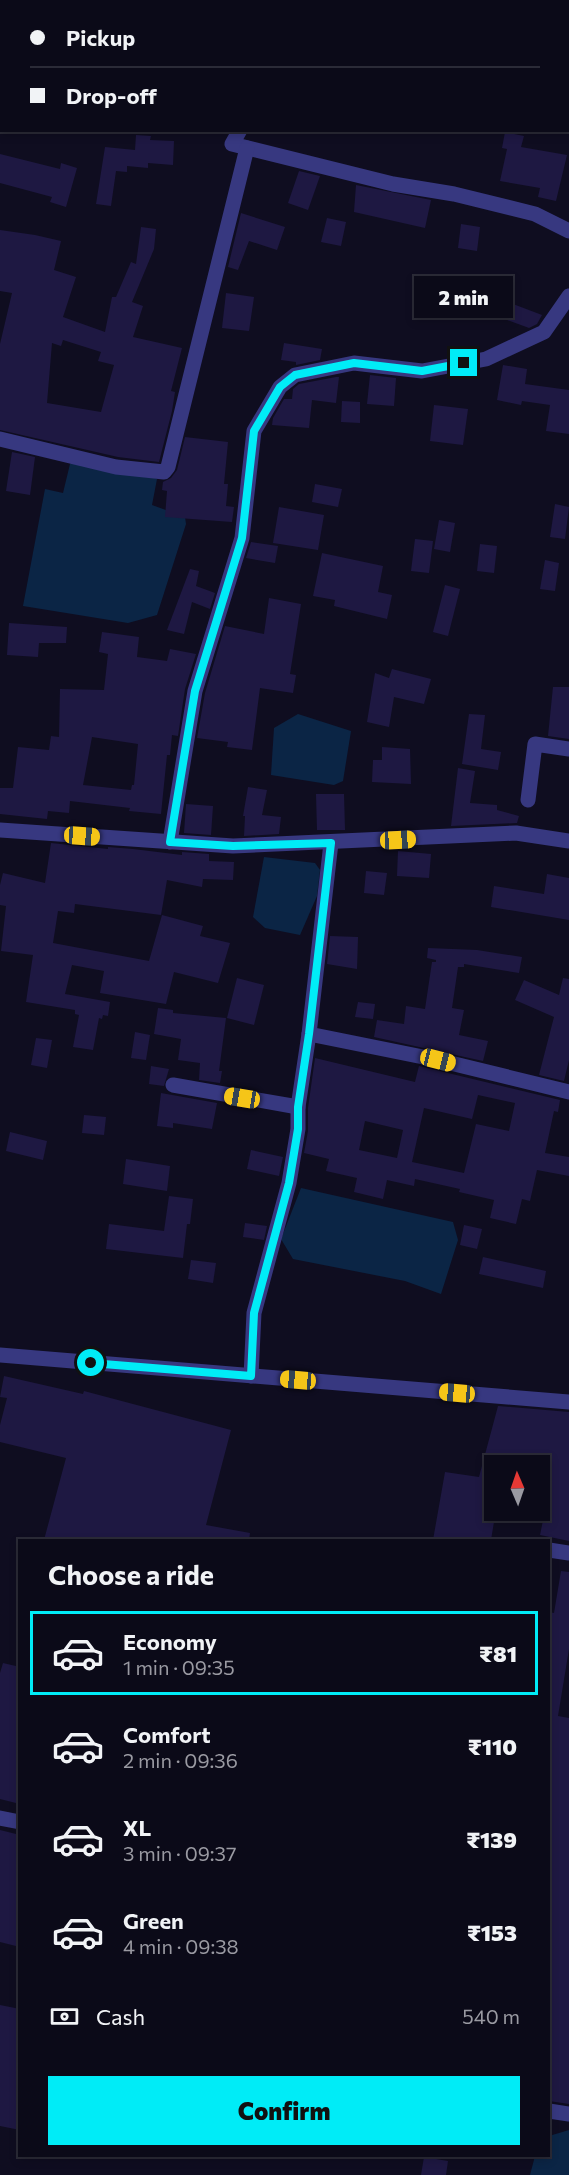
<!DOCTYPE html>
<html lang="en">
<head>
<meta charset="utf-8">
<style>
	:root { --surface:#0b0a18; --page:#141321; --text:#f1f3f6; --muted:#9a9aa2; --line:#2b2b37; --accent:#00ecf7 }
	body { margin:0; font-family:Commissioner,sans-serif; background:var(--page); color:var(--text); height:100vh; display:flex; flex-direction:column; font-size:22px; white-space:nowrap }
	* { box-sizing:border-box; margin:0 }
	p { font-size:20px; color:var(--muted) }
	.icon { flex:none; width:33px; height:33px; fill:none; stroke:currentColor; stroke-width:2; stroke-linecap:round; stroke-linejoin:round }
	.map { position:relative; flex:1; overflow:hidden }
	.panel { position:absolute; left:18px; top:1539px; width:532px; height:618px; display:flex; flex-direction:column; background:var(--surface); border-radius:0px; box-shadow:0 3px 9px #0003,0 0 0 2px var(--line) }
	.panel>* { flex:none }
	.banner { position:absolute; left:0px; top:0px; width:570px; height:132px; box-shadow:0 3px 9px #0003,0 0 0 2px var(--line); display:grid; align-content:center; height:132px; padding:0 30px; background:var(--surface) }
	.needle { width:39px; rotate:358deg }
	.buttons { position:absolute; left:484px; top:1455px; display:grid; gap:12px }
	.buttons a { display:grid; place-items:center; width:66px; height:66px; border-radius:0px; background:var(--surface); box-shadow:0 3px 9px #0003,0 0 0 2px var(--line); font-size:30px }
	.end { position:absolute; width:27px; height:27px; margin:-14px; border:8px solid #00ecf7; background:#111; box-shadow:0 0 0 3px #111 }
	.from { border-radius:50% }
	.bubble { position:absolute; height:42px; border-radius:0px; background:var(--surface); box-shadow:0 3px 9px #0003,0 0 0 2px var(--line); font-size:20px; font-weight:800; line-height:42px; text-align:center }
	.car { position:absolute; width:18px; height:36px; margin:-18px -9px; border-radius:8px; box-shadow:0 0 4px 2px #0007; background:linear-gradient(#f5c518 24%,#345 0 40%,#f5c518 0 76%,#345 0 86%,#f5c518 0) }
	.banner b { display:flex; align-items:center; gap:21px; height:57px; font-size:22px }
	.banner b+b { border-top:2px solid var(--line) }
	.banner i { width:15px; height:15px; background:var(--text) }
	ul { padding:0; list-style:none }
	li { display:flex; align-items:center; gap:18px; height:84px; margin:0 12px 9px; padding:0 18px; border:3px solid transparent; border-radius:0px }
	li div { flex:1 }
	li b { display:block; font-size:22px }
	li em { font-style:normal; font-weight:800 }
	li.selected { border-color:var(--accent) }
	li>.icon { width:54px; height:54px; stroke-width:1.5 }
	h2 { padding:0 30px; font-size:27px; line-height:72px }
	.pay { display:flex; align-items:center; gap:15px; height:66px; padding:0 30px; font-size:22px }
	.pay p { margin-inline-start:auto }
	.button { display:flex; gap:12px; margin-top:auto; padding:12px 30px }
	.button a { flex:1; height:69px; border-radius:0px; background:var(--accent); color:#111; font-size:24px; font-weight:800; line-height:69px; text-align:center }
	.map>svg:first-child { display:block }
	.water { fill:#0b2545 }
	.building { fill:#1e1842; fill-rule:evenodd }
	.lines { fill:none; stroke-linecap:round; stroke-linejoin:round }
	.street { stroke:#373880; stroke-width:15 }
	.route { stroke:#00ecf7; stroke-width:8 }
</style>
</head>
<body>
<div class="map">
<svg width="569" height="2175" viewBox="0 0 569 2175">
	<rect width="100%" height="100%" fill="#0f0d20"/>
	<g class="water">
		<polygon points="81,453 157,479 152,505 185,517 186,524 157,615 128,623 23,606 45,489 63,493 70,464"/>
		<polygon points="298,714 351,731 343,781 334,785 271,775 274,728"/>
		<polygon points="264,857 315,863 320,870 317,896 300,935 265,928 253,917"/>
		<polygon points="301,1188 453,1222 458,1240 441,1294 405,1281 293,1259 281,1239"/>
		<polygon points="569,2130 569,2175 530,2175 535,2156 549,2156 549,2136"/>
	</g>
	<g class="building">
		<polygon points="505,132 524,136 521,147 567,155 556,201 538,197 540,188 500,181 507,149 502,148"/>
		<polygon points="136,135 151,136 150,140 174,141 173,165 148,163 148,168 127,166 127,172 116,171 111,206 96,204 105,147 135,150"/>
		<polygon points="0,154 60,169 61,163 77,168 66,207 50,202 52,197 0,183"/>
		<polygon points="299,171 320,176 308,210 288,203"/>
		<polygon points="356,185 431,200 425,228 354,212"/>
		<polygon points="241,213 285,227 277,250 249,241 238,270 228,267"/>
		<polygon points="327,218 346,222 341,246 321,242"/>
		<polygon points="461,224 480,227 477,251 458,248"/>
		<path d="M141,227L156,229L154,249L132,302L143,306L133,337L182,348L171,391L175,392L172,411L159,462L118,457L0,430V344L12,293L0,291V230L35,235L61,241L54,270L76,277L63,317L105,332L112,297H116L131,262L136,264ZM63,340L101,352L98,361L114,365L101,412L47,403L52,343L61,346Z"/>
		<polygon points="226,293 254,297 249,331 222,328"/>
		<polygon points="513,304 542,315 537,324 529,328 507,320"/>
		<polygon points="284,343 322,349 320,360 296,365 296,362 281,360"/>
		<polygon points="503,365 527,369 525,384 569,390 569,434 546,431 550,405 522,401 521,405 497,400"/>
		<polygon points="370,375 396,378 394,406 367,404"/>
		<polygon points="336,377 339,377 336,403 312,400 309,428 272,425 273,418 284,399 292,399 293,389 299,384"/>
		<polygon points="342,401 360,402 360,423 341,422"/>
		<polygon points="434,405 468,409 463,445 430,441"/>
		<polygon points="185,437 228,442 224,484 228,484 226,506 234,507 232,522 165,517 167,491 162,490 163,482 171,478 177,470"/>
		<polygon points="12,452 35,457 30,495 6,491"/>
		<polygon points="315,484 342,489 338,507 312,502"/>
		<polygon points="555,504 569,507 565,539 550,537"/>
		<polygon points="279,507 324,515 318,550 273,543"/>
		<polygon points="439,520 455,523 450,552 434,549"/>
		<polygon points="415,539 433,541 429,573 411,571"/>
		<polygon points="251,542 278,546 275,563 246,558"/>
		<polygon points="480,544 497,546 494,573 477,571"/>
		<polygon points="322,553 383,566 378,592 392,595 387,619 334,606 335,600 313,596"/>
		<polygon points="545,560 559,563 555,591 540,589"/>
		<polygon points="190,569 199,571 196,586 215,593 210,609 192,602 184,634 167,630"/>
		<polygon points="445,585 460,589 448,636 433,632"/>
		<polygon points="269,598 301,604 290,674 296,675 293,693 260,688 252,750 227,747 228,742 197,738 205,693 225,626 264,634"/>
		<polygon points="9,623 67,627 66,643 39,643 38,657 7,655"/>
		<path d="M102,632L139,637L137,657L167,661L170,649L196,654L185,689L178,736L172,735L170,755H167L161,814L129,811L130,808L70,801L69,813L48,811L47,819L0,814V788H13L18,747L49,750L51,736L59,737L60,689L104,690L108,654L99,652ZM92,737L138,744L134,785H132L131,790L83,785Z"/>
		<polygon points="392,669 431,679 424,704 394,697 389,727 367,722 375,673 389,678"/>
		<polygon points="553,687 569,687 569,739 548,736"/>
		<polygon points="469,714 485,715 481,749 501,752 498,770 462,764"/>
		<polygon points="382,747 410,749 411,784 372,782 373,760 382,760"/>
		<polygon points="458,768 475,771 470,803 497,805 497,810 519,816 517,823 451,826"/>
		<polygon points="248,787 267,790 262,815 281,817 279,834 244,836 245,816 243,816"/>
		<polygon points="316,794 344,794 345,830 317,830"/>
		<polygon points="186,804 213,806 211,835 184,833"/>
		<polygon points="51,843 108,849 108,847 133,849 182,855 182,852 209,854 209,861 234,862 233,880 203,879 202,887 167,880 161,915 75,904 74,913 58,911 53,943 149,961 162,915 203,926 200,936 230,943 218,983 174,972 166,1004 100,993 104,971 72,965 65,994 110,1002 108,1016 103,1015 102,1019 99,1018 93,1050 73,1047 79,1015 75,1014 75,1010 26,1002 33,955 1,951 6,906 0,905 0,885 3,873 45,883"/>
		<polygon points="398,851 431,854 429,878 397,876"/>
		<polygon points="366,871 387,873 384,895 364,893"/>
		<polygon points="547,874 569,878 569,920 491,907 494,886 544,894"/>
		<polygon points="330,936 358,937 357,969 327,964"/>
		<polygon points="428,948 477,950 522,957 519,973 464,964 464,967 458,967 452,1008 464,1010 459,1035 488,1041 483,1061 374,1037 377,1020 404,1024 406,1006 425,1009 432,962 436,962 436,960 427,958"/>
		<polygon points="237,978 264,985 254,1025 227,1018"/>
		<polygon points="563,978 569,979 569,1060 564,1081 539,1075 554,1017 515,1000 524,980 559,995"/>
		<polygon points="358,1002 375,1004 373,1019 355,1017"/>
		<polygon points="158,1008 173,1010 173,1013 226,1018 219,1071 222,1071 220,1083 199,1080 200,1063 178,1060 181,1039 154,1034"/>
		<polygon points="135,1032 150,1035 146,1060 131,1058"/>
		<polygon points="36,1038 52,1040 47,1068 31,1065"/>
		<path d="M315,1058L415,1082L419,1066L560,1100L558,1112L554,1111L545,1153L569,1157V1176L537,1170L530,1201L522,1199L516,1224L490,1218L494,1200L459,1192L460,1189L415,1179L414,1186L387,1180L383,1199L354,1192L357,1178L326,1171L329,1159L304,1153L308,1131V1108ZM478,1095L515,1103L509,1131L476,1124L464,1173L412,1162L424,1108L472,1119ZM365,1121L403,1130L397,1158L359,1150Z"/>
		<polygon points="151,1066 169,1069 164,1086 149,1084"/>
		<polygon points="161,1093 217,1103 212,1129 173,1123 173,1128 157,1126"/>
		<polygon points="84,1115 106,1117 104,1135 82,1133"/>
		<polygon points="10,1132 47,1141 43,1160 6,1151"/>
		<polygon points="251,1150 283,1157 279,1176 247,1169"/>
		<polygon points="126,1159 170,1166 167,1191 123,1184"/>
		<polygon points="169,1196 193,1199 190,1224 187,1224 183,1258 106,1249 109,1224 164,1231"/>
		<polygon points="245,1223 267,1226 264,1240 243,1237"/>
		<polygon points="464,1225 482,1229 477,1249 460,1245"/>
		<polygon points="483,1257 546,1271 543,1288 479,1274"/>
		<polygon points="191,1260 216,1263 213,1283 188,1279"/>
		<polygon points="4,1376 83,1394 84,1391 231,1430 206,1525 250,1533 249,1540 44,1540 66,1458 0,1442 0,1425 7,1398 0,1397"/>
		<polygon points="498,1406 569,1412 569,1541 540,1535 549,1491 540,1489 540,1466 495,1466 495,1516 491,1540 433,1540 445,1472 479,1477"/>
		<polygon points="561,1571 569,1572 569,1649 558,1716 569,1718 569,2104 549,2101 549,1612 554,1613"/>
		<polygon points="3,1663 20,1667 20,1804 0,1799 0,1673"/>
		<polygon points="0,1830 20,1835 20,1947 0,1942"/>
		<polygon points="0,2005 20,2009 20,2130 0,2126"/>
		<polygon points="424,2157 448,2161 446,2175 421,2175"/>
	</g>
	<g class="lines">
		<g class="street">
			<polyline points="226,2 226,0"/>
			<polyline points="0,3 2,3"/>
			<polyline points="240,130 232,144 393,184 454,194 535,214 569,231"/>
			<polyline points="0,439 116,467 164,472 168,467 247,148"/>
			<polyline points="528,800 535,744 569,749"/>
			<polyline points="0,830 233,846 516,833 569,841"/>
			<polyline points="170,842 195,691 242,538 254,431 280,387 295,375 354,363 422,371 486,359 544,332 569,296"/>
			<polyline points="309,1034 438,1060 569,1092"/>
			<polyline points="173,1085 298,1107"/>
			<polyline points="0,1355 569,1402"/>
			<polyline points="251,1376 254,1313 289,1183 298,1129 298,1107 309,1034 331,843"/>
			<polyline points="549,1550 569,1553"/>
			<polyline points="0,1818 20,1822"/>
			<polyline points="549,2111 569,2114"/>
		</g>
	</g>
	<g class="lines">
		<polyline class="route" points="91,1363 251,1376 254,1313 289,1183 298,1129 298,1107 309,1034 331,843 233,846 170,842 195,691 242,538 254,431 280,387 295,375 354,363 422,371 464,363"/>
	</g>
</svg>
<div class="buttons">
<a><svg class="needle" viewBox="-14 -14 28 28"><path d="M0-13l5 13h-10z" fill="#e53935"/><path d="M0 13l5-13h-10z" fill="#9a9aa2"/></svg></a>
</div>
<i class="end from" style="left:91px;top:1363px"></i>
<i class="end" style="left:464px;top:363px"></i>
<div class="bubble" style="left:414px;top:276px;width:99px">2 min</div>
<i class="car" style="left:82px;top:836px;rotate:94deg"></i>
<i class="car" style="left:398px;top:840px;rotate:87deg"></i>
<i class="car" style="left:438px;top:1060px;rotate:104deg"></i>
<i class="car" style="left:242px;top:1098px;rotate:279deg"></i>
<i class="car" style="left:298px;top:1380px;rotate:275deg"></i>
<i class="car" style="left:457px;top:1393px;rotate:275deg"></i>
<div class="banner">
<b><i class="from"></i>Pickup</b>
<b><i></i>Drop-off</b>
</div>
<section class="panel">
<h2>Choose a ride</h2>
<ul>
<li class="selected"><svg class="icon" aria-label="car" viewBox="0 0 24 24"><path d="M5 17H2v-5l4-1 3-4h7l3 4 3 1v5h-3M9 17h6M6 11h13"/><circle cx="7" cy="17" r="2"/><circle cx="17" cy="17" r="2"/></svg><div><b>Economy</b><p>1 min · 09:35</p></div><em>₹81</em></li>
<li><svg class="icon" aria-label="car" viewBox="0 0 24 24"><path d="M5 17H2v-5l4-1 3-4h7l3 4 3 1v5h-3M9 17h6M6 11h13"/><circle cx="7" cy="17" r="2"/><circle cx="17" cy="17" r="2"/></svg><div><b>Comfort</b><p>2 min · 09:36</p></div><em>₹110</em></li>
<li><svg class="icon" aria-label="car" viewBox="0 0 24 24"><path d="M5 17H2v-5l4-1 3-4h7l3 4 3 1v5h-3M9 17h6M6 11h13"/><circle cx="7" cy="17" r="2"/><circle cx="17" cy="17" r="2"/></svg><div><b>XL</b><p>3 min · 09:37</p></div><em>₹139</em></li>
<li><svg class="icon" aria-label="car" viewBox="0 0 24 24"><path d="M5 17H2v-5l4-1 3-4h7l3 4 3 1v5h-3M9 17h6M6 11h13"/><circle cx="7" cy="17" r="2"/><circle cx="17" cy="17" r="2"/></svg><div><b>Green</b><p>4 min · 09:38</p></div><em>₹153</em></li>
</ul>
<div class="pay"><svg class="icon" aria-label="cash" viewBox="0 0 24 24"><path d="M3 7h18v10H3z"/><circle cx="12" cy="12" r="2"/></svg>Cash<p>540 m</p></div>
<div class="button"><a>Confirm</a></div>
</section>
</div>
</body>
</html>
